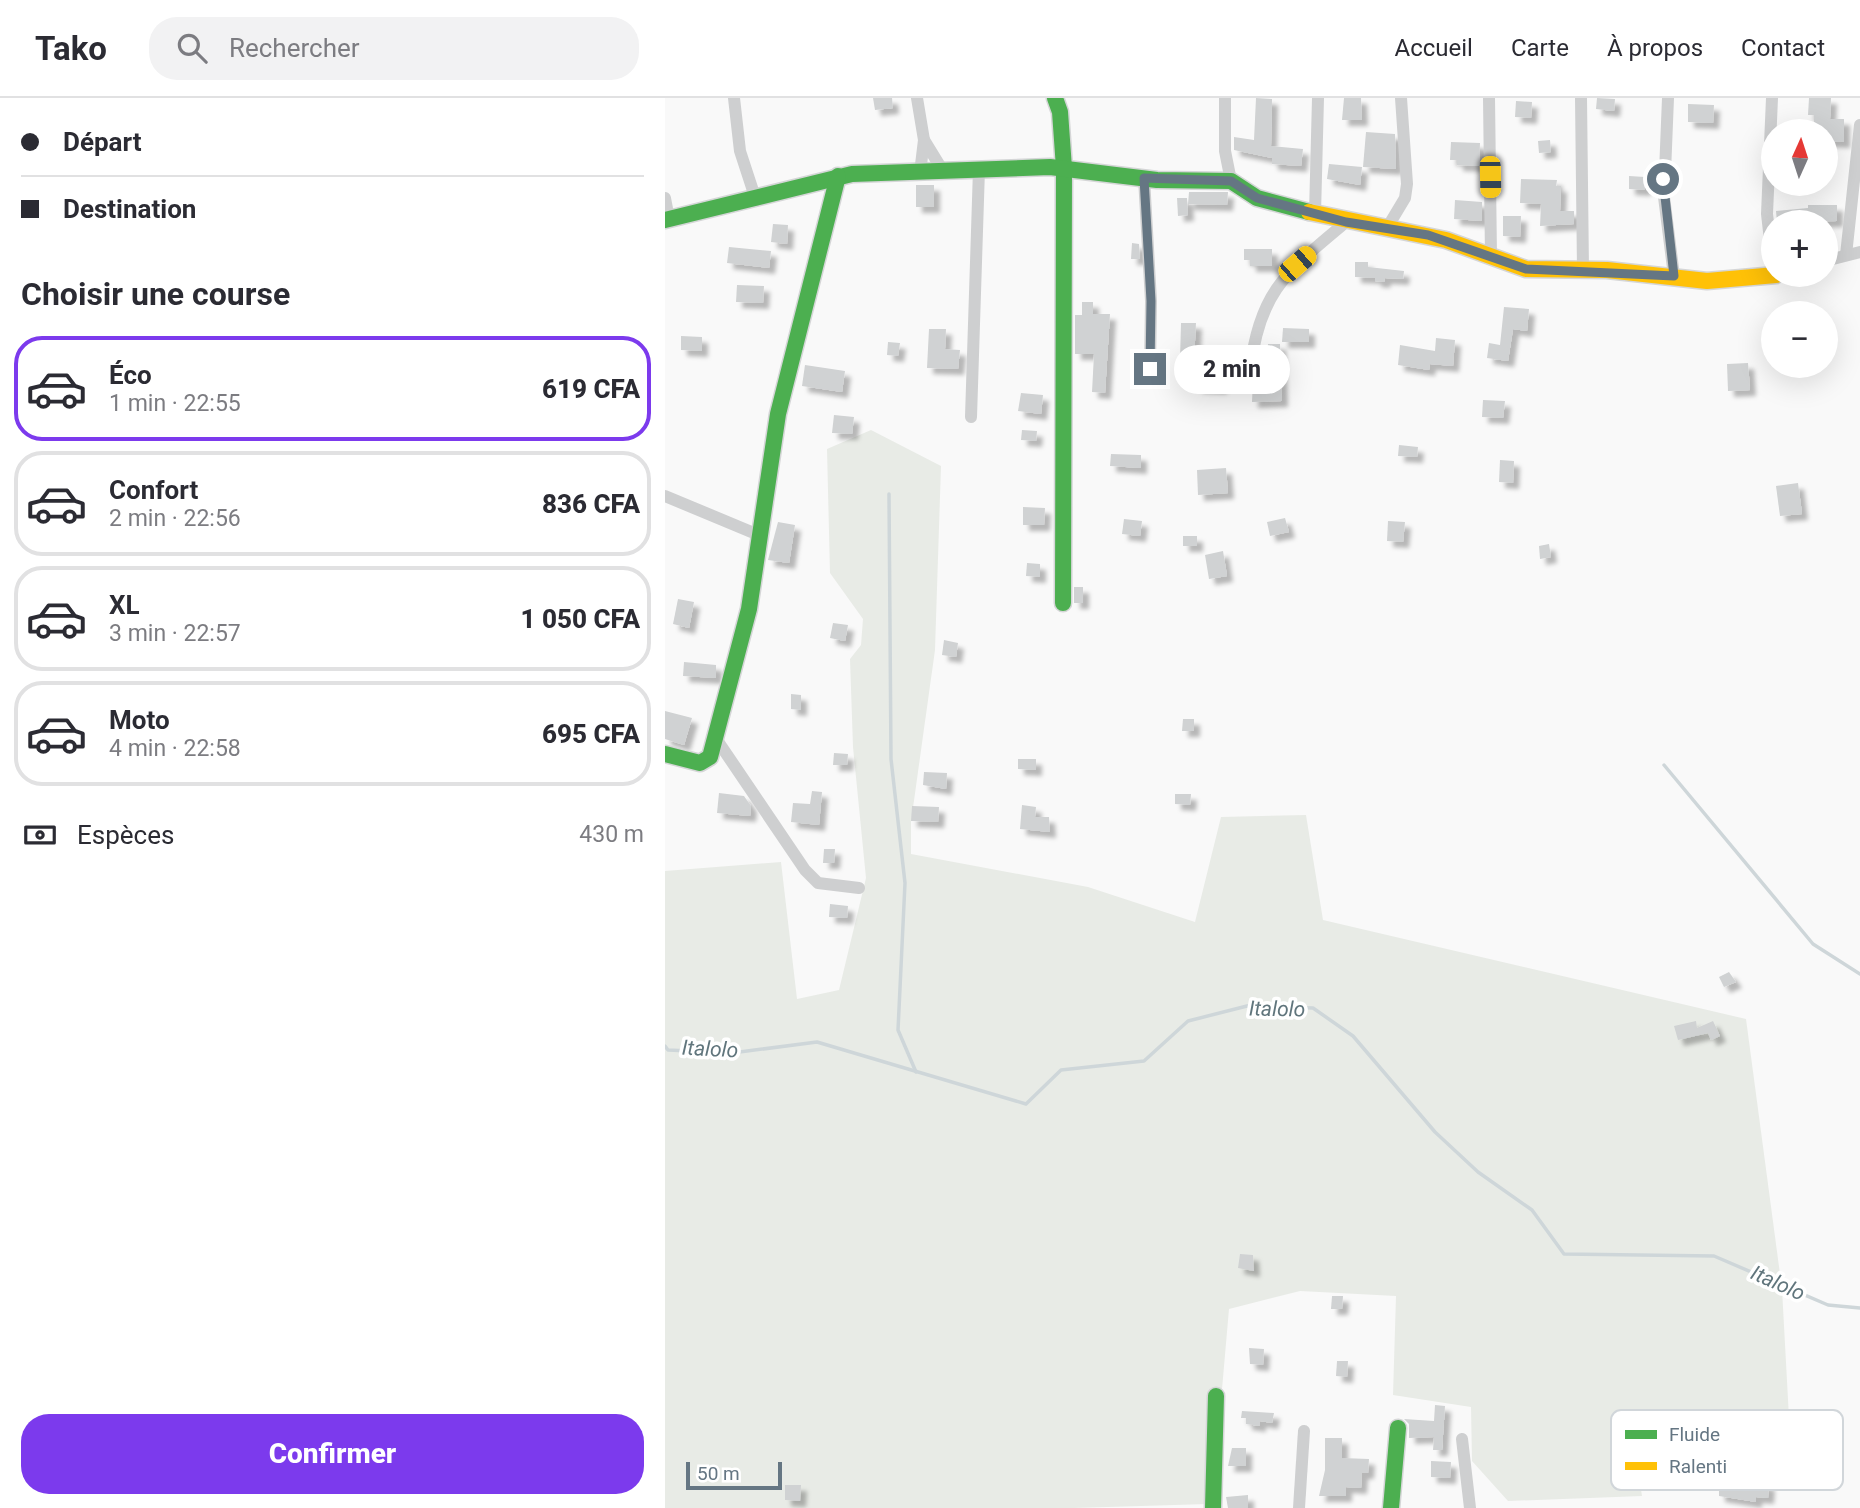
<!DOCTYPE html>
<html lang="fr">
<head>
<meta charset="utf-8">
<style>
	:root { --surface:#fff; --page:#f2f2f3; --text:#2b2b33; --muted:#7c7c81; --line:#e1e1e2; --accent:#7c3aed }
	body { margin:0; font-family:Roboto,sans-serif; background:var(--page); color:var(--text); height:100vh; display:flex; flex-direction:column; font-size:26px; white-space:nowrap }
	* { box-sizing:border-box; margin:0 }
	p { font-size:23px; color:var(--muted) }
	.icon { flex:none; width:38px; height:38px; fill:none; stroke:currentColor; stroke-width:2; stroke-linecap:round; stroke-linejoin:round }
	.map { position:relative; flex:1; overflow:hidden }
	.side { display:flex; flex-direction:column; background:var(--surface); width:665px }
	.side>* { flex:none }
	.guide { display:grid; align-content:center; height:154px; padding:0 21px; background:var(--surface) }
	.needle { width:46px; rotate:3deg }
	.tools { position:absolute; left:1096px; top:21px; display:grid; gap:14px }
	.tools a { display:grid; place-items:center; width:77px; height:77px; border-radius:50%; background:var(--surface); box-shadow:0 7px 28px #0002; font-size:35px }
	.scale { position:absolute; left:21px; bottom:18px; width:96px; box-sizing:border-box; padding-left:7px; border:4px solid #657683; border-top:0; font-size:19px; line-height:24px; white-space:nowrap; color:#657683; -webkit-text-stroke:5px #fff; paint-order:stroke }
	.end { position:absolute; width:32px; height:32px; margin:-16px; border:9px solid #657683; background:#fff; box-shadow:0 0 0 4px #fff }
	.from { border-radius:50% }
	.bubble { position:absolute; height:49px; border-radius:24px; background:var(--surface); box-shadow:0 7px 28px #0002; font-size:23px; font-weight:800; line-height:49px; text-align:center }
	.car { position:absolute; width:21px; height:42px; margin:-21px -10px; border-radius:9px; box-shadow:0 0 5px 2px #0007; background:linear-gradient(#f5c518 24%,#345 0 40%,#f5c518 0 76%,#345 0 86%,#f5c518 0) }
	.guide b { display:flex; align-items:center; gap:24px; height:66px; font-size:26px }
	.guide b+b { border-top:2px solid var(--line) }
	.guide i { width:18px; height:18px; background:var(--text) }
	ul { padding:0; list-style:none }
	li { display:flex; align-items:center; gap:21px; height:105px; margin:0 14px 10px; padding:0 7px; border:4px solid var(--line); border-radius:28px }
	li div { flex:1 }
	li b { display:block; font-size:26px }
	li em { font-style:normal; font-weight:800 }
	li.selected { border-color:var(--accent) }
	li>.icon { width:63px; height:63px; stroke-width:1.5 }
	h2 { padding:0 21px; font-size:32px; line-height:84px }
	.pay { display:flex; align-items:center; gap:18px; height:77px; padding:0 21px; font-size:26px }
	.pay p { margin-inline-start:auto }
	.action { display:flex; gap:14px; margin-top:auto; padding:14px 21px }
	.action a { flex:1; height:80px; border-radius:28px; background:var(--accent); color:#fff; font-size:28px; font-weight:800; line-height:80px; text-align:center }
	header { display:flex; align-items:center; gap:42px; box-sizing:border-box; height:98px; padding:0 35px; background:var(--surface); border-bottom:2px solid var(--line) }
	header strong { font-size:33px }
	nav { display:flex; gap:38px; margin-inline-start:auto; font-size:24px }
	.search { width:490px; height:63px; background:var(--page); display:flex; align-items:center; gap:18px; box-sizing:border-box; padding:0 24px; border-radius:28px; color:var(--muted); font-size:26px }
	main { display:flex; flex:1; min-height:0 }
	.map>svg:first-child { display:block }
	.green { fill:#e8ebe6 }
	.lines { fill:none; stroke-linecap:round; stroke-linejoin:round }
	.stream { stroke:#ced6d9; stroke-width:3.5 }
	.building { fill:#d0d2d3; filter:url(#shadow) }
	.fast-casing { stroke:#d5d6d7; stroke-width:19 }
	.slow-casing { stroke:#d5d6d7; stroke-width:19 }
	.street { stroke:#cecfd0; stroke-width:12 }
	.fast { stroke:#4caf50; stroke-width:16 }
	.slow { stroke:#ffc107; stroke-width:16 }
	.route { stroke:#657683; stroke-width:9 }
	.labels { text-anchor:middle; stroke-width:7; stroke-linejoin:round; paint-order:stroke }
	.water-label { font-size:21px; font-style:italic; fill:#60757c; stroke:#fff }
	.key { fill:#fff; stroke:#d1d6da; stroke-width:2 }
	.key-label { font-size:19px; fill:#657683 }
</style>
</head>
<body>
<header>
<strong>Tako</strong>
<div class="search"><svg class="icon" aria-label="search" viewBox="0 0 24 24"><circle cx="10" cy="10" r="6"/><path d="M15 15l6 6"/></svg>Rechercher</div>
<nav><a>Accueil</a><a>Carte</a><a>À propos</a><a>Contact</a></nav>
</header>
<main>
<section class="side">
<div class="guide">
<b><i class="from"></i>Départ</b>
<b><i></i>Destination</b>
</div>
<h2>Choisir une course</h2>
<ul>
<li class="selected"><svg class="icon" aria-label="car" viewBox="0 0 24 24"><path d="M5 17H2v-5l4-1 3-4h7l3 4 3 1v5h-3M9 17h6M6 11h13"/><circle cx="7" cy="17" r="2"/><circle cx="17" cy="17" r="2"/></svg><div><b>Éco</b><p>1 min · 22:55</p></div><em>619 CFA</em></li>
<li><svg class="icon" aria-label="car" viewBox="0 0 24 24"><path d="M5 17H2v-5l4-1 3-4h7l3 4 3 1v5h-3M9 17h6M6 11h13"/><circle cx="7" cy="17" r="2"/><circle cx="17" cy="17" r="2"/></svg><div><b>Confort</b><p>2 min · 22:56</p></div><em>836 CFA</em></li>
<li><svg class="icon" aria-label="car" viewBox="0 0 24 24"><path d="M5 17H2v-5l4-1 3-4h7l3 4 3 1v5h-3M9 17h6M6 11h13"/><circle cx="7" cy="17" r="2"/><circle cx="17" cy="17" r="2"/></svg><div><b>XL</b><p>3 min · 22:57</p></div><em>1 050 CFA</em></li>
<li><svg class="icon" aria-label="car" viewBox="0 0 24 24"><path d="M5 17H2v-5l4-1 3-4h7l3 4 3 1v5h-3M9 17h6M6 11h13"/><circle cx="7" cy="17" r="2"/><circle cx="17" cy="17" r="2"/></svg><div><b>Moto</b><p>4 min · 22:58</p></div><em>695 CFA</em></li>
</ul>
<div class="pay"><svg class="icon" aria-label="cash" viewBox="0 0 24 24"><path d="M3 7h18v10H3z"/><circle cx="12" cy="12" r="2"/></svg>Espèces<p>430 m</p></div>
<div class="action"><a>Confirmer</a></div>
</section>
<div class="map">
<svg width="1195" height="1410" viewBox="0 0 1195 1410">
	<defs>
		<filter id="shadow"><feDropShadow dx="6" dy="6" stdDeviation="2" flood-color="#0004"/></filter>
	</defs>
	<rect width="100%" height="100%" fill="#f9f9f9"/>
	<polygon class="green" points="206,332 276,368 270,552 246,724 246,756 423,789 530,824 556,719 641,717 658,822 1081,921 1117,1191 1127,1375 972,1365 977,1398 843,1403 807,1363 806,1309 728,1297 731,1198 635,1193 564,1211 551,1360 543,1406 409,1410 0,1410 0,773 116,764 132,901 174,892 201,780 188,649 185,561 196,547 198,521 165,475 162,351"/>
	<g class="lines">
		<g class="stream">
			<polyline points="224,396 226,661 240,785 233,932 251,974"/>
			<polyline points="999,667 1148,846 1195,876"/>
			<polyline points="0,948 3,952 67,955 152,944 361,1006 396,972 479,963 523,923 582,908 648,910 688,938 770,1034 813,1074 867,1112 899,1156 1049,1158 1163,1207 1195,1210"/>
		</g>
	</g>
	<g class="building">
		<polygon points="208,0 227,0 228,10 210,12"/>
		<polygon points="591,0 607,1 606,48 638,51 636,68 607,66 607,60 569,52 569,39 589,42"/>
		<polygon points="679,0 696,0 697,22 677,22"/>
		<polygon points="932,0 950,1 949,13 931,11"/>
		<polygon points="1144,0 1166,0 1165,21 1179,21 1179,44 1160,43 1160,33 1149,33 1149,17 1143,17"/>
		<polygon points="851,3 867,4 866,20 850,19"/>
		<polygon points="1023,6 1049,7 1048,25 1023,24"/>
		<polygon points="701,34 730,36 731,71 698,69"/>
		<polygon points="885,42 886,54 874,55 873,43"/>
		<polygon points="786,44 815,45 814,68 792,67 792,62 785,62"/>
		<polygon points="664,66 697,69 695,87 662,81"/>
		<polygon points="964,78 980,79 980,92 964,91"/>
		<polygon points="856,81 892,82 891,88 896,88 895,113 909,113 909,126 875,128 876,106 855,105"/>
		<rect x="251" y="87" width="18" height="22"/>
		<polygon points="524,94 563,94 562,107 523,106"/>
		<polygon points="512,100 522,100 523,117 513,118"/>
		<polygon points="790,102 817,104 817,123 789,121"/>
		<polygon points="1143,107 1172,107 1172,123 1112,124 1111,113 1143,110"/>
		<polygon points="838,118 856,118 855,139 838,138"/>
		<polygon points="108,126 123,127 122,146 106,144"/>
		<polygon points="467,145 474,146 475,161 466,161"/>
		<polygon points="64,149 106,153 104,170 62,165"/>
		<polygon points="579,151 607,151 607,168 585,168 585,162 579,162"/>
		<polygon points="690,164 703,164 703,169 739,173 738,181 720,180 719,184 710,183 710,180 690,179"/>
		<polygon points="72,187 99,188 98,205 71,204"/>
		<polygon points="417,204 428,204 428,216 445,216 440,295 427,294 429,256 410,256 410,217 417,217"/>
		<polygon points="839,209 864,211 862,233 848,231 843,263 822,260 824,245 835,247"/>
		<polygon points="516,225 531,225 529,262 515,262"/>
		<polygon points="618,230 644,231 644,244 617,244"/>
		<polygon points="264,231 281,231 280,251 295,252 293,271 262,270"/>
		<polygon points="16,238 37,239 37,253 16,252"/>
		<polygon points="771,240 790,242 788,268 765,266 764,272 733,267 735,247 770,253"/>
		<polygon points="223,244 235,245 233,258 222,257"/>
		<polygon points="603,246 615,246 617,303 587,304 588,281 592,278 595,267 602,267"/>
		<polygon points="533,263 557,264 556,290 532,289"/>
		<polygon points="1083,265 1085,292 1063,293 1062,266"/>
		<polygon points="140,267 180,273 177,294 137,288"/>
		<polygon points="356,295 378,297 376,316 353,313"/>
		<polygon points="818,302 840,303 838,320 817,319"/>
		<polygon points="169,317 189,319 187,336 167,335"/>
		<polygon points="357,332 372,333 371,343 356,342"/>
		<polygon points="734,347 753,349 752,359 733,358"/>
		<polygon points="446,356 476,357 476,370 445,368"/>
		<polygon points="835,362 849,363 848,385 834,384"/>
		<polygon points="561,370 563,395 533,397 532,372"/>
		<polygon points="1133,385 1137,416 1115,418 1111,388"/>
		<polygon points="358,409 380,410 379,427 358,427"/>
		<polygon points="620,420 624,434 605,438 602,424"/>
		<polygon points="459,421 477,423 475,438 457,436"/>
		<polygon points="723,423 740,424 738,444 722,443"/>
		<polygon points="113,424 130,427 124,465 103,462"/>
		<rect x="518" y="438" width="14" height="10"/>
		<polygon points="884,446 886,459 875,461 874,448"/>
		<polygon points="558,453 562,478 544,481 540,457"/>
		<polygon points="362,465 375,466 375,479 361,478"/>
		<rect x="409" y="489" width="9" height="16"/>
		<polygon points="13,501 29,504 24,530 8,526"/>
		<polygon points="168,525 183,527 180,543 165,540"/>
		<polygon points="279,542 293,545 291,559 277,557"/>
		<polygon points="19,564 51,567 51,580 18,578"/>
		<polygon points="126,596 136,597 136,612 126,611"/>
		<polygon points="0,613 27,620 19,647 0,641"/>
		<polygon points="518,621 529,621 529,633 517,633"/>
		<polygon points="169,655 183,656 182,667 168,667"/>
		<polygon points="353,661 371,661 371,672 353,671"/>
		<polygon points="259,674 282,675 281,691 258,687"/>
		<polygon points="147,693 157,694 154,727 126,724 128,705 145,706"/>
		<polygon points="54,695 79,698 86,708 85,718 52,715"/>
		<polygon points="510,696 526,696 525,707 510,706"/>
		<polygon points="357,707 371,709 370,719 384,719 385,734 355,731"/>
		<polygon points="247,708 274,709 273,724 246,723"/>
		<polygon points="159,751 170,751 169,765 158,765"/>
		<polygon points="165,806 183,808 182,820 164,819"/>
		<polygon points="1064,874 1071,884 1059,889 1054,879"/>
		<polygon points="1031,923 1032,930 1048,923 1055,938 1046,942 1043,935 1013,942 1009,928"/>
		<polygon points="575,1156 588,1157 589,1173 573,1170"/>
		<polygon points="667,1198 678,1198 677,1211 666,1211"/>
		<polygon points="584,1250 599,1251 598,1267 585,1266"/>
		<polygon points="672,1263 683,1263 682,1279 671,1278"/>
		<polygon points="770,1307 780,1308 777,1352 768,1352 769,1339 744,1340 744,1326 739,1321 769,1323"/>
		<polygon points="577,1313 609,1315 607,1325 595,1323 595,1328 581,1326 581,1320 576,1320"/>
		<polygon points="660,1340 677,1340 677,1360 704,1361 703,1375 697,1375 696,1390 681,1389 681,1398 654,1398 660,1372"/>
		<polygon points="567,1350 581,1350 581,1368 563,1368"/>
		<polygon points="766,1363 786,1364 785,1380 766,1379"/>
		<polygon points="1072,1377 1093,1378 1092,1385 1104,1386 1103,1400 1091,1399 1091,1404 1054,1398 1054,1382 1072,1382"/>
		<polygon points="120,1387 136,1387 135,1403 120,1402"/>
		<polygon points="583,1397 583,1410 563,1410 561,1399"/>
	</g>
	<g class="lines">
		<g class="fast-casing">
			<g id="fast">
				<polyline points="390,0 395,14 399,70 398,505"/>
				<polyline points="0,122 187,76 385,69 492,82 566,83 592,100 644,114"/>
				<polyline points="0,656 35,665 45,659 84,511 113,316 173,78"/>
				<polyline points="548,1410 551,1298"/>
				<polyline points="726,1410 733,1330"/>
			</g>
		</g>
		<g class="slow-casing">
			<polyline id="slow" points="644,114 781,142 861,171 942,172 1042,183 1111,177"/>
		</g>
		<g class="street">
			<polyline points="69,0 75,53 91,102"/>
			<polyline points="252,0 259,42 255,75"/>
			<polyline points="560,0 560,53 566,83"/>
			<polyline points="824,0 826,159"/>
			<polyline points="916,0 918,172"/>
			<polyline points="1003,0 999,99 1009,178"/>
			<polyline points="1107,0 1102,116 1108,168"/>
			<polyline points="259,42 278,73"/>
			<polyline points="479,80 486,203 485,271"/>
			<polyline points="0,100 4,121"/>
			<polyline points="650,116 653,0"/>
			<polyline points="722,130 740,100 742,86 736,0"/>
			<polyline points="1181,157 1195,27"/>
			<polyline points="1160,163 1195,154"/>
			<path d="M585,273C594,192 623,173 681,124"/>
			<polyline points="306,319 314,71"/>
			<polyline points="0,398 96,438"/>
			<polyline points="50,639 140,772 153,785 194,790"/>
			<polyline points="797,1341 805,1410"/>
			<polyline points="634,1410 639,1333"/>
		</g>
		<use href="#fast" class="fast"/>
		<use href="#slow" class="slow"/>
	</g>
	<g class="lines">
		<polyline class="route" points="485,271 486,203 479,80 566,83 592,100 681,124 763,137 861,171 1009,178 998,81"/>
	</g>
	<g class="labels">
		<g class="water-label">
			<text transform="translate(612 911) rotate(1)" y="7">Italolo</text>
			<text transform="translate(45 951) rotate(3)" y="7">Italolo</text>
			<text transform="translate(1113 1185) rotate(24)" y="7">Italolo</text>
		</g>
	</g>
	<rect x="946" y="1312" width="232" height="80" rx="10" class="key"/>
	<rect x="960" y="1332" width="32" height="9" fill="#4caf50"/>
	<rect x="960" y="1364" width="32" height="8" fill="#ffc107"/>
	<g class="key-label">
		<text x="1004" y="1343">Fluide</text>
		<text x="1004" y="1375">Ralenti</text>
	</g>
</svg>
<div class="tools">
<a><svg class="needle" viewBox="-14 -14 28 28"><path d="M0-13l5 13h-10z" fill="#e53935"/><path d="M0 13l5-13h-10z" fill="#7c7c81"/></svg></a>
<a>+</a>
<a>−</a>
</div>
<div class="scale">50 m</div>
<i class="end from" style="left:998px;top:81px"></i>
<i class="end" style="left:485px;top:271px"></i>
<div class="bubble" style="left:509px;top:247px;width:116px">2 min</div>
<i class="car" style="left:825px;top:79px;rotate:179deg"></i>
<i class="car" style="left:632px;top:166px;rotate:49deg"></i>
</div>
</main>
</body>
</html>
